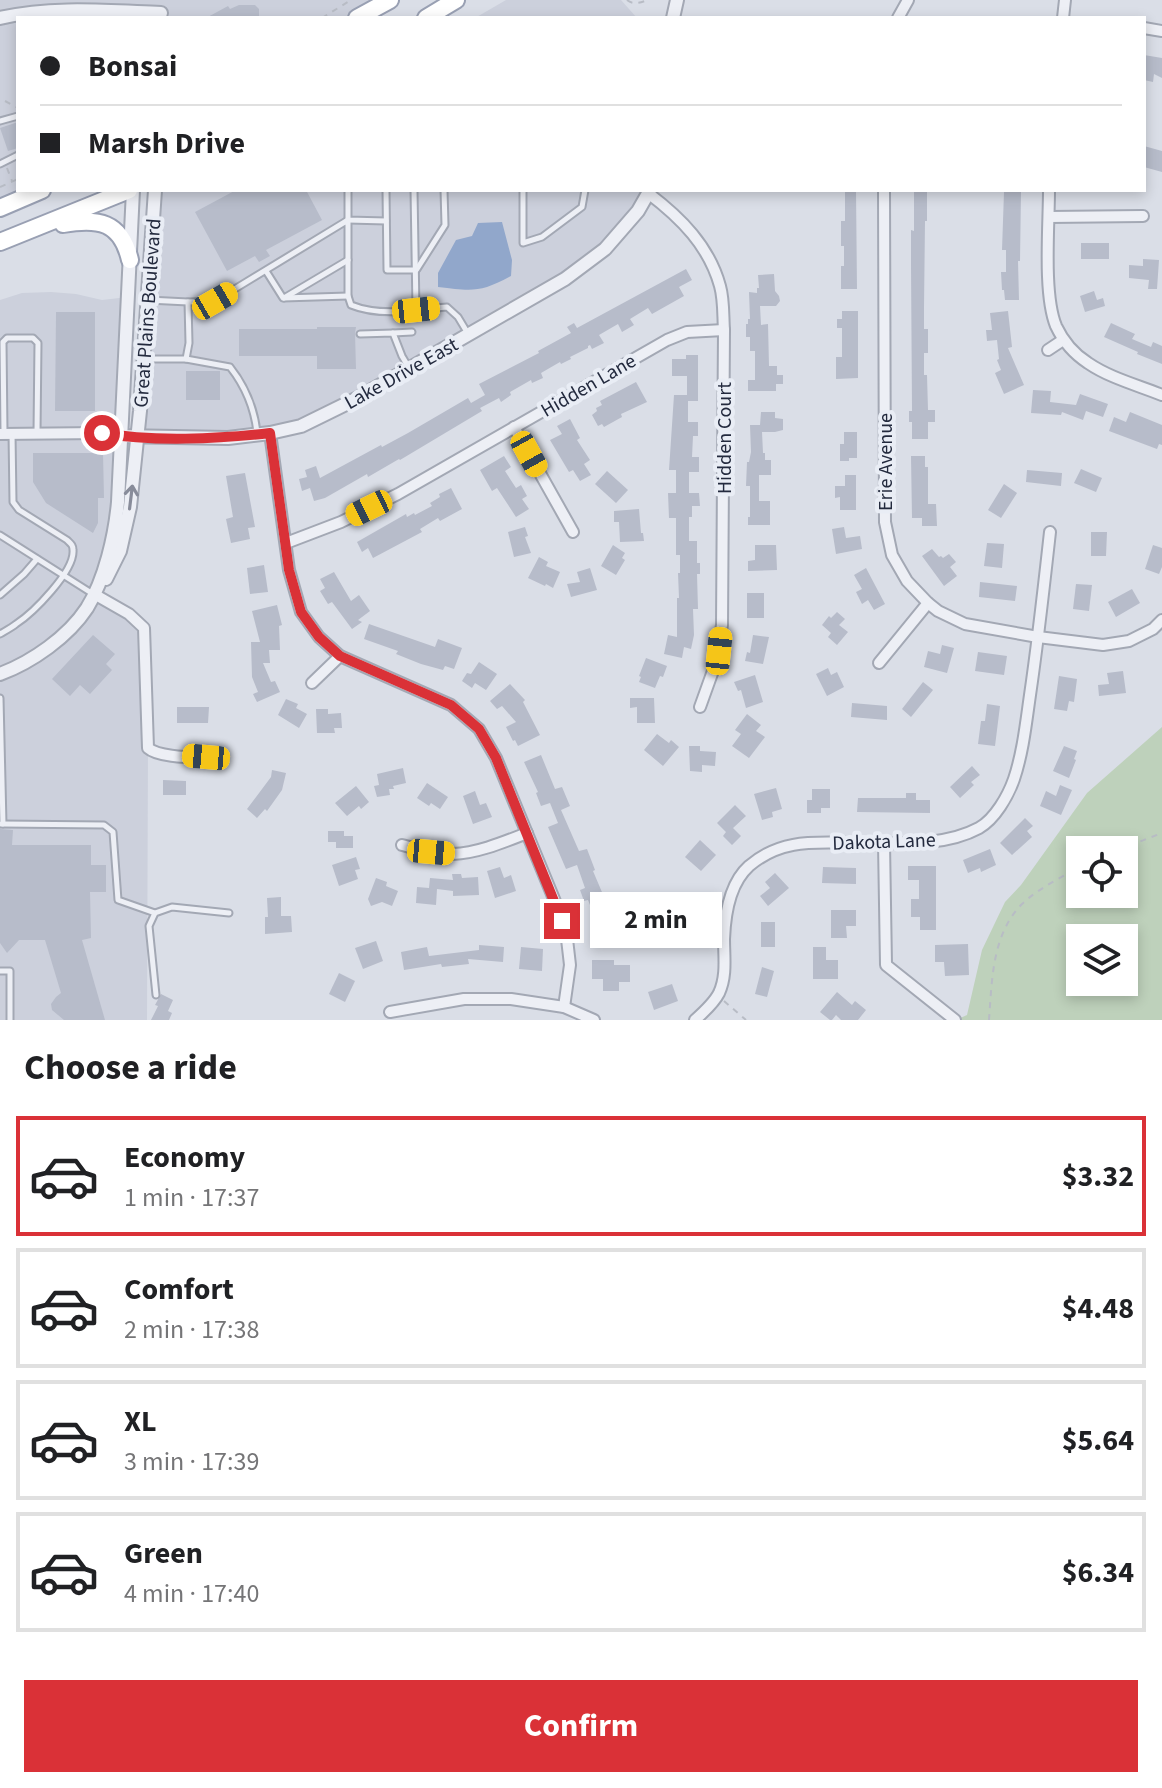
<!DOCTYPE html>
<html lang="en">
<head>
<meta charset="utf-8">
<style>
	:root { --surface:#fff; --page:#f6f6f6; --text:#202124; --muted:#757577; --line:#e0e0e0; --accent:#da3137 }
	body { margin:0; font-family:"Source Sans 3",sans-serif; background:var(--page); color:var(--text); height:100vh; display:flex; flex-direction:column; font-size:30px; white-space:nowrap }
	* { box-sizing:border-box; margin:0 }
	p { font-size:26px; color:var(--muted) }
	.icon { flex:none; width:44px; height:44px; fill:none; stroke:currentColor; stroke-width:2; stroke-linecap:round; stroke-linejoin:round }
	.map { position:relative; height:1020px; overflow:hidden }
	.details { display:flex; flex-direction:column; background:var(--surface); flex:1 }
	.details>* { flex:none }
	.guide { position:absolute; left:16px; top:16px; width:1130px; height:176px; border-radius:0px; box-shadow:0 4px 12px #0003; display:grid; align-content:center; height:176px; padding:0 24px; background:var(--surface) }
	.fabs { position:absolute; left:1066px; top:836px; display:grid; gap:16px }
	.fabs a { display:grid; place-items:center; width:72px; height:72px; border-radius:0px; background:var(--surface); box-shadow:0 4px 12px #0003; font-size:40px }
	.end { position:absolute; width:36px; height:36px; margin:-18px; border:10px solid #da3137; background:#fff; box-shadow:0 0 0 4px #fff }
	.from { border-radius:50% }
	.bubble { position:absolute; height:56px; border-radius:0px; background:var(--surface); box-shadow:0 4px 12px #0003; font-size:26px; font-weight:700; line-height:56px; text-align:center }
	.car { position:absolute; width:24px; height:48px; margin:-24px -12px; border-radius:10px; box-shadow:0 0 6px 2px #0007; background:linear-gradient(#f5c518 24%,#345 0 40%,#f5c518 0 76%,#345 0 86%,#f5c518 0) }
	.guide b { display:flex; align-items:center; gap:28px; height:76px; font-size:30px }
	.guide b+b { border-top:2px solid var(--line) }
	.guide i { width:20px; height:20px; background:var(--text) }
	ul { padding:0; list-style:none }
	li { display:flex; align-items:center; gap:24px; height:120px; margin:0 16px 12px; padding:0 8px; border:4px solid var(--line); border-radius:0px }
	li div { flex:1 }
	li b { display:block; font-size:30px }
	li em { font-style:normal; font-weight:700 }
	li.on { border-color:var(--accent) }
	li>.icon { width:72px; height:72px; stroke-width:1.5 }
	h2 { padding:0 24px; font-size:36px; line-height:96px }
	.primary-button { display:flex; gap:16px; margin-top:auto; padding:16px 24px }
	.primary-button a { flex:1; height:92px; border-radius:0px; background:var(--accent); color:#fff; font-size:32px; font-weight:700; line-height:92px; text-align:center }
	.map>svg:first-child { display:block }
	.built { fill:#ccd0dc }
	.green { fill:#bed1bb; fill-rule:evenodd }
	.water { fill:#91a7cb }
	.building { fill:#b7bcca }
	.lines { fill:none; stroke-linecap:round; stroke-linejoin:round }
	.service-casing { stroke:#a3a8b4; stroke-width:9 }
	.minor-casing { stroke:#a3a8b4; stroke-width:14 }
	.tertiary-casing { stroke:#a3a8b4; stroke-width:16 }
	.primary-casing { stroke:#99a0b3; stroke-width:20 }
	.path { stroke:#b8bcc5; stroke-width:2; stroke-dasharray:6 6; stroke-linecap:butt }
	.service { stroke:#edeff5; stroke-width:5 }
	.minor { stroke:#edeff5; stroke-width:10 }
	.tertiary { stroke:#edeff5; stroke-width:12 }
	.primary { stroke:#fff; stroke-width:16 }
	.oneway { stroke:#888c9a }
	.route { stroke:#da3137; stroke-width:10 }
	.labels { text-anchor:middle; stroke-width:8; stroke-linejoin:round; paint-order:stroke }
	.street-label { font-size:20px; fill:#232a3e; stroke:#e9edf5 }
</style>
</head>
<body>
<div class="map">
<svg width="1162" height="1020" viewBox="0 0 1162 1020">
	<rect width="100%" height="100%" fill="#dadee7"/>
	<g class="built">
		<polygon points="0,0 387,0 356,18 18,18 18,190 42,190 0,208"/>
		<polygon points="506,0 621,0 637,18 475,18"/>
		<polygon points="157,190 650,190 625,226 562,281 308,423 257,435 138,437"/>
		<polygon points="51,292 76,294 102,300 128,297 116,519 94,594 129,614 144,635 148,746 147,1020 0,1020 0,300 22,293"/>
	</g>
	<path class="green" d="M1162,727V1020H956L967,1015L982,950L1005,902L1021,885L1087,793ZM1080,850H1124V894H1080ZM1080,938H1124V982H1080Z"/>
	<path class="water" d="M502,222L512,260L511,276C480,293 472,291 438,287V273L456,240L472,236L478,223Z"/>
	<g class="building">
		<polygon points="239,5 255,5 259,9 259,18 206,18 228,6 230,9"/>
		<polygon points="1144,55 1162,58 1162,78 1154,74 1153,82 1144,80"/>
		<polygon points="18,122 18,148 8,151 0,128"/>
		<polygon points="1144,146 1162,151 1162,172 1144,167"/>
		<polygon points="236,190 306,190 322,220 266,250 270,256 259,262 255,256 227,271 195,212"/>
		<polygon points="845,190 856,190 857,289 841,289 841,266 844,266 844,246 841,246 841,221 845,221"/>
		<polygon points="914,190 927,190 927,221 925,221 924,308 924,329 928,329 928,353 924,353 924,375 927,375 928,410 935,410 935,422 928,422 928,439 912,439 912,422 909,422 909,411 912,411 911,264 911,230 914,231"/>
		<polygon points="1004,192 1021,192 1020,261 1018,261 1019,300 1005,300 1004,290 1002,290 1001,272 1006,272 1006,250 1002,250"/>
		<rect x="1081" y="243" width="28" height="16"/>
		<polygon points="1143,259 1159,260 1157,289 1148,289 1149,280 1129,278 1129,265 1143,266"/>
		<polygon points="686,269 692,280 679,287 684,296 652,314 648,308 630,319 634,325 622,332 618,324 599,335 604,343 592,349 590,345 588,346 588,348 570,357 571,359 561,364 560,362 541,373 543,378 532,383 531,380 510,392 511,395 501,402 499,398 480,408 482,411 400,460 399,459 368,477 367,474 325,498 314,501 310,488 302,491 299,479 307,477 305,470 316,466 320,478 381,445 382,447 408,433 468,398 471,403 485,395 479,384 539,353 538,351 571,333 567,327 574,323 577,328"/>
		<polygon points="774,274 775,291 779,296 780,301 776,306 760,306 761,325 768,324 769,366 777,366 777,375 783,375 783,384 776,384 776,391 748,391 748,380 755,380 755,351 750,351 750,337 746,337 746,324 748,324 748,319 750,319 749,292 757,293 757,288 759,288 758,275"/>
		<polygon points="1094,291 1097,300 1103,298 1105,306 1085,312 1080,296"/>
		<polygon points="842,311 858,311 858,378 836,379 836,357 842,357 842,328 837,328 837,319 842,319"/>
		<polygon points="1008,311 1012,347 1008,348 1024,385 1004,394 995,373 1001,370 997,360 999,359 997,340 987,341 986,330 992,330 990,313"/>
		<polygon points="56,312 95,312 95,411 55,411"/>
		<polygon points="1111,323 1135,334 1132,339 1151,347 1153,342 1162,346 1162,364 1137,354 1138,352 1104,337"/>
		<polygon points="317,327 356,327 355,333 356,369 317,369 317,356 239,356 239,329 317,329"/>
		<polygon points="686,355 698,355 698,401 688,401 688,422 698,422 698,436 693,436 692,457 699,457 699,472 689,472 689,493 699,493 700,506 692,506 692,517 689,517 689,541 697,541 697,563 700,563 700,574 697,574 698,609 693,609 694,635 691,649 684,647 682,658 664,654 668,635 677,637 677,598 679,598 678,573 680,573 680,555 676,555 676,518 669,518 668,493 676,493 676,470 669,470 674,395 687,395 687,376 672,376 672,359 686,359"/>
		<rect x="186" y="371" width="34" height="29"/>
		<polygon points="636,382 647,402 621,414 622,417 604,427 602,424 598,426 592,415 597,411 596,408 602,405 600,401"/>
		<polygon points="1033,390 1051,391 1050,402 1076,405 1080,394 1108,404 1103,417 1086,411 1083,420 1062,412 1061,415 1031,413"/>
		<polygon points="761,412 775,412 775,418 783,419 783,430 775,432 762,432 763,453 765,453 765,460 771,460 771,475 759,475 759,501 770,501 770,525 748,525 748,517 750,517 750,486 746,486 747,462 749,462 751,452 750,425 760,425"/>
		<polygon points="1130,412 1162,425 1162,445 1159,444 1157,449 1109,431 1114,417 1126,422"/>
		<polygon points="570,419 580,438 577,440 590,460 584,464 591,475 580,481 573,470 569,472 550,440 562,434 557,426"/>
		<polygon points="844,432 857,432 857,458 849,458 849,461 840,461 840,444 844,444"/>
		<polygon points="33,453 103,453 104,498 98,498 98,523 93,533 46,503 33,482"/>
		<polygon points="504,456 511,467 505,471 516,488 521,485 527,496 522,499 529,509 516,517 497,488 492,491 480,470"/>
		<polygon points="911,456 925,456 925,467 928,467 928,504 936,504 937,526 922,526 922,518 912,518"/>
		<polygon points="1081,469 1102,478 1096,492 1074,483"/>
		<polygon points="1027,470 1062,473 1061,486 1026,482"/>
		<polygon points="607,471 628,490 616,503 595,484"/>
		<polygon points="245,473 255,527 248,528 250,539 231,543 226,519 233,517 226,476"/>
		<polygon points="845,475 856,475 856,510 840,510 840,497 835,498 835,486 845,486"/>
		<polygon points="1004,484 1017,493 1001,518 988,510"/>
		<polygon points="451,488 462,509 440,521 438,518 420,529 422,532 373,558 368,548 362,552 357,542 406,514 407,517 414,513 415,515 432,506 430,503 440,497 439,494"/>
		<polygon points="639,509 641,533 643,533 644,541 620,542 619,522 614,522 614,511"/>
		<polygon points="525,527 528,536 525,537 531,553 514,557 508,532"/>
		<polygon points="844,527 846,538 860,536 862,549 836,554 832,529"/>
		<polygon points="1091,532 1107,532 1106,556 1091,556"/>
		<polygon points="987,543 1004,544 1002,568 984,566"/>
		<polygon points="613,545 625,553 622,558 625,560 616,575 601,566"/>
		<polygon points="755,545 776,545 777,570 748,571 748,561 755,560"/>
		<polygon points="1153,545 1162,548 1162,567 1159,574 1145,569"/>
		<polygon points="932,549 939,557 941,556 943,558 949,554 956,562 950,567 957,576 944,586 922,556"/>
		<polygon points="539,557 548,562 546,566 560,572 553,588 546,584 545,586 528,578"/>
		<polygon points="264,565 268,592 250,594 247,568"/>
		<polygon points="590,568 597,590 571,597 567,584 580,582 577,572"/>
		<polygon points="866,568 885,604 874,610 868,600 862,604 856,592 862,589 854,575"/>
		<polygon points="334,572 351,601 359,595 370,611 358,620 362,622 352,629 332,602 328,604 320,591 325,588 320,579"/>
		<polygon points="980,582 1017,586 1015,601 979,597"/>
		<polygon points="1076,584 1092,585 1089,611 1073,609"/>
		<polygon points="1132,589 1140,603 1116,617 1108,602"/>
		<rect x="747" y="593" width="17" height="25"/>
		<polygon points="277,605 282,625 279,626 280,650 269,650 270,663 263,663 271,682 275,681 280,692 257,702 253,694 258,692 252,677 251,642 260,642 252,611"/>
		<polygon points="837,612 845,619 839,625 848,632 837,645 828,637 831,633 822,625 829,616 831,618"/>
		<polygon points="369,624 435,647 438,639 462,648 454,669 445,666 443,670 421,664 396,654 398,651 364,639"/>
		<polygon points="93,635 115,654 106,664 112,670 90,694 80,685 70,696 52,679"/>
		<polygon points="753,635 769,637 763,664 745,661 747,652 750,653"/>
		<polygon points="942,645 954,648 947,673 924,667 928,651 940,654"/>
		<polygon points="978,652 1007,656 1004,675 975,671"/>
		<polygon points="646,658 667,666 663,677 660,676 655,688 639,682 641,677 639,676"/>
		<polygon points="479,662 497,674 486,690 475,683 472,688 462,681 467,673 471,674"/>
		<polygon points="828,668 831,675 837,672 844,687 827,696 816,674"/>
		<polygon points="1123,671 1126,693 1099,696 1098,685 1109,684 1107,673"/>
		<polygon points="755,675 763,702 746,708 741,690 738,691 734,682"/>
		<polygon points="1059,676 1077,679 1074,702 1069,701 1067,711 1054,709"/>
		<polygon points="923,682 933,690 911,717 902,709"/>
		<polygon points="510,684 525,700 523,702 540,735 518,746 515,740 513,741 506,727 516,722 502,706 497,709 490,701"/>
		<polygon points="630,698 654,698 655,723 637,723 637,707 630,708"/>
		<polygon points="286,699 298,704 296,708 307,714 299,728 278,715"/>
		<polygon points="852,703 887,706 887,720 851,717"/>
		<polygon points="987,704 1000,706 995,746 978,744 981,721 985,721"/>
		<polygon points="177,707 209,707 208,723 177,723"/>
		<polygon points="316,709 328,709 328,714 341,713 342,728 334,728 335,733 317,733"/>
		<polygon points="747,714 761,725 756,731 765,737 749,758 732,746 741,734 735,730"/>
		<polygon points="657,734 669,743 671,740 679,747 663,766 644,750"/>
		<polygon points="689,746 700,746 700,751 716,752 715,766 702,765 702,772 690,771"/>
		<polygon points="1064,746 1077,751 1074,759 1076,760 1069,778 1053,771"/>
		<polygon points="541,755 555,789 562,787 570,806 561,810 579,851 587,849 595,870 593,871 607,904 592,910 588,900 584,901 580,890 585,888 577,865 566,869 548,827 558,823 550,803 541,806 536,793 538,792 524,762"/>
		<polygon points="972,766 980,775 971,782 974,785 960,798 950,787"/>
		<polygon points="403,768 406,783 393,786 394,789 389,789 390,795 377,797 374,786 379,785 377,774"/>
		<polygon points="272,770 286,773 282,790 267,811 265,809 257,818 247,809 271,777"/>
		<polygon points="163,780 186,781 186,795 163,795"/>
		<polygon points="427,783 448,797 440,809 431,803 429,806 417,798"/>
		<polygon points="1060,785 1072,790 1061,815 1040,806 1046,791 1056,796"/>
		<polygon points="356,786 369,802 361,809 359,806 347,816 335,803"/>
		<polygon points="776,788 782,809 772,812 773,817 762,820 754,794"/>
		<polygon points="812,789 830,789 830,808 821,808 821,813 807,813 807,800 812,800"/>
		<polygon points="475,791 480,805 486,803 492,817 473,824 463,796"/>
		<polygon points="906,793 916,793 916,800 930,800 930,813 857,812 858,798 906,798"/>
		<polygon points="735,805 746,816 733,828 741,836 732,845 723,836 726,832 717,823"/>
		<polygon points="1025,818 1033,826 1027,831 1032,837 1012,855 1000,843"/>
		<polygon points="0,829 13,830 12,845 91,845 91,865 106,865 106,892 90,892 91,938 82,940 105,1020 64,1020 52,1010 51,1004 56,997 61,993 45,940 19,940 7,953 0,943"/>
		<polygon points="328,831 344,831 344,836 353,836 353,848 336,848 336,842 328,842"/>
		<polygon points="700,840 716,855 701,871 685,857"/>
		<polygon points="990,849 996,865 981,872 980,868 968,873 963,860"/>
		<polygon points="356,857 360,869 355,870 358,879 339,886 332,865"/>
		<polygon points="908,866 936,866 936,930 920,930 920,917 911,917 911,899 919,899 919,880 908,880"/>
		<polygon points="500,867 504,878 511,875 516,891 495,898 487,871"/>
		<polygon points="823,867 856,868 856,884 822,883"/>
		<polygon points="775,873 789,888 768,906 760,896 770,888 765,882"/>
		<polygon points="452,874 461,874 462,878 478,877 479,895 453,896 453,891 437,889 436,905 416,903 417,887 429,888 430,878 453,880"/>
		<polygon points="376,878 387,882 386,886 398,891 392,906 382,902 371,906 368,899"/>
		<polygon points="281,897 281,916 291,916 292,932 265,934 265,917 268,917 267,898"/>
		<polygon points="831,910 856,910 856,926 846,926 847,938 831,938"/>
		<polygon points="609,920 615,944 599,948 596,935 593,936 590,925"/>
		<rect x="761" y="922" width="14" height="25"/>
		<polygon points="376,941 383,961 363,969 355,948"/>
		<polygon points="968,944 969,975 945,976 944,962 935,962 935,945"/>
		<polygon points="479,945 504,947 503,962 468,959 469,964 442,967 441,964 404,970 401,952 427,947 429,956 479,950"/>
		<polygon points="521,947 543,949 542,971 519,969"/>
		<polygon points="813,947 826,947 826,960 838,960 838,979 813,979"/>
		<polygon points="592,960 614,960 614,965 630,965 630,982 619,982 619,991 603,991 603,979 592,979"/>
		<polygon points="762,967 774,971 767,997 755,994"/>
		<polygon points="339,973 355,981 345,1002 329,994"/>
		<polygon points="672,984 678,1001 654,1010 648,992"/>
		<polygon points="837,992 852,1005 855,1001 866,1010 858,1020 841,1020 836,1015 832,1020 830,1020 820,1012"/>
		<polygon points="161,994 173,1000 168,1011 172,1013 169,1020 151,1020 158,1006 155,1005"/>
	</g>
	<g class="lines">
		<g class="service-casing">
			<g id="service">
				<polyline points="0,121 18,116"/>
				<polyline points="0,164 18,155"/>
				<polyline points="348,190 348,220 386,221"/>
				<polyline points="386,190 387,270 416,270"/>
				<polyline points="414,190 416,310"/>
				<polyline points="523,190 523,243 542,237 582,207 585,190"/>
				<polyline points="417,269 445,225 444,190"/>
				<polyline points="266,271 283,298 348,296"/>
				<polyline points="284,298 348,260"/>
				<path d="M148,300L188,302L215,301L348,220V296L351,305C380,317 417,310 447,307L458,317L467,332"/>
				<polyline points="393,333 412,332"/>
				<polyline points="360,334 393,333 402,356 409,368"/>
				<path d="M145,359H186L230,367C245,386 254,407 257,432"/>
				<polyline points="186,359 189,343 188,302"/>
				<polyline points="4,432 3,342 7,338 33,338 38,343 37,432"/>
				<polyline points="0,535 93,594"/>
				<polyline points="0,595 24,574 37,559"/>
				<path d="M0,634C5,631 11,628 16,624C33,613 75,571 73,550C73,545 71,544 67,540L19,510L13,502L12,433"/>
				<polyline points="0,698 3,824 1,824"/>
				<polyline points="3,824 104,825 113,832 118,900 155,913"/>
				<polyline points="0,971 10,971 10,1020"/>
				<polyline points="156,995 149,926 155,913 172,907 229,913"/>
			</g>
		</g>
		<g class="minor-casing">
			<g id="minor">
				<polyline points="898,18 908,0"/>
				<polyline points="1063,18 1065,0"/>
				<polyline points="1144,28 1162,31"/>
				<polyline points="884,190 885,522 892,555 907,581 928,603 938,611 965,624 1038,637 1103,645 1129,641 1153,629 1162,620"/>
				<path d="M1049,190C1049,226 1043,294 1056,326C1063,341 1074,354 1088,363C1110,378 1137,385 1162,395"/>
				<path d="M648,193C681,218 709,246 720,286C724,300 723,316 724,330L722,625L714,668L700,707"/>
				<polyline points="1049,217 1143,216"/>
				<polyline points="1048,350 1063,340"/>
				<polyline points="514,427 573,532"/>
				<polyline points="270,433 289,570 301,612 319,637 340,656 451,705 479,729 496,758 556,904 567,939 570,965 564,1007"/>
				<polyline points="0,434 102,433"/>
				<polyline points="286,543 341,522 398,494 667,340 687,332 724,330"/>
				<path d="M94,594L129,614L144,628L148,748C160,759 204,757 223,759"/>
				<polyline points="879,663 928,603"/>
				<polyline points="312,683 340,656"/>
				<polyline points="884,843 886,965 955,1020"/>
				<path d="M402,845C419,849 436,855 453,854C478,853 504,842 527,833"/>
				<polyline points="390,1012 464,999 511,999 564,1007 594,1020"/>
				<path d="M695,1020C704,1012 714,1003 719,993C727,976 724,957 724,939C725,913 730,883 749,866C783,837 818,843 859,843C898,843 944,847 979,828C995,819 1008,796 1014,779C1023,752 1026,723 1030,695C1038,641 1044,586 1050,532"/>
			</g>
		</g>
		<g class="tertiary-casing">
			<g id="tertiary">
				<path d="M0,18C52,6 107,11 161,13"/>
				<polyline points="673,18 677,0"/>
				<polyline points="102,433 121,436 228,438 270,433 301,426 358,398 565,279 605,249 638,211 650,190"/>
				<polyline points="106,579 120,551 130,507 140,411 155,190"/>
				<path d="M0,674C32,662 68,637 87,608C105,579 115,535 118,502L133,190"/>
			</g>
		</g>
		<g class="primary-casing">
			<g id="primary">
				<polyline points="357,18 390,0"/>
				<polyline points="426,18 456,0"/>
				<polyline points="0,208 42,190"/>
				<path d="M63,224C98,218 121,221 130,260"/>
				<polyline points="0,242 129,190"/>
			</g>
		</g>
		<g class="path">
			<path d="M627,0C633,5 641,3 647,0"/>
			<polyline points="322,18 351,0"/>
			<polyline points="5,101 18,108"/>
			<polyline points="7,168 12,181"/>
			<polyline points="0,187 18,179"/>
			<polyline points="1118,850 1162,833"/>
			<polyline points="724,1001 746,1020"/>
			<path d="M989,1020C992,980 992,934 1022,904C1039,888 1060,878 1080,867"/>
		</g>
		<use href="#service" class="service"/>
		<use href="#minor" class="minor"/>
		<use href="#tertiary" class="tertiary"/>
		<use href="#primary" class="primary"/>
	</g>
	<defs><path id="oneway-shaft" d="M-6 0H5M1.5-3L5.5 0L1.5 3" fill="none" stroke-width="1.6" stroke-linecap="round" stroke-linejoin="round" transform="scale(2)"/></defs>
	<use class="oneway" href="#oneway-shaft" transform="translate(131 497) rotate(-83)"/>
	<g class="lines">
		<path class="route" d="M102,433C152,442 219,439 270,433L289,570L301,612L319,637L340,656L451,705L479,729L496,758L562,921"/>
	</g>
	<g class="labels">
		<g class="street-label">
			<text transform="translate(147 313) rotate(-86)" y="7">Great Plains Boulevard</text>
			<text transform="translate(401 373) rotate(-29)" y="7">Lake Drive East</text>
			<text transform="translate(588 385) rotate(-30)" y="7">Hidden Lane</text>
			<text transform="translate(724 438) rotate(-90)" y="7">Hidden Court</text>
			<text transform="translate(885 462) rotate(-90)" y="7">Erie Avenue</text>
			<text transform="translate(884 841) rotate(-2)" y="7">Dakota Lane</text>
		</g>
	</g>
</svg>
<div class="fabs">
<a><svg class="icon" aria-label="locate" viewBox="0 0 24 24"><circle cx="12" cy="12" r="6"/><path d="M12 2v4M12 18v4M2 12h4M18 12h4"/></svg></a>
<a><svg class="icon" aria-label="layers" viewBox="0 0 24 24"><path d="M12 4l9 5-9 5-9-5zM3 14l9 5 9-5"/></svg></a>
</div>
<i class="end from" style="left:102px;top:433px"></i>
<i class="end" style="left:562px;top:921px"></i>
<div class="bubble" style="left:590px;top:892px;width:132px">2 min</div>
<i class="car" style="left:215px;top:301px;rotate:60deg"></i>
<i class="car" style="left:416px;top:310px;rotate:84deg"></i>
<i class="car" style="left:529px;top:454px;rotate:151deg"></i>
<i class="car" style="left:369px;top:508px;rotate:244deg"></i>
<i class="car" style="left:719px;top:651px;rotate:6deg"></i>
<i class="car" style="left:206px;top:757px;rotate:275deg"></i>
<i class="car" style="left:431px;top:852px;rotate:95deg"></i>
<div class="guide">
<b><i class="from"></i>Bonsai</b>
<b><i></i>Marsh Drive</b>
</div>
</div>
<section class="details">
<h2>Choose a ride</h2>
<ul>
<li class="on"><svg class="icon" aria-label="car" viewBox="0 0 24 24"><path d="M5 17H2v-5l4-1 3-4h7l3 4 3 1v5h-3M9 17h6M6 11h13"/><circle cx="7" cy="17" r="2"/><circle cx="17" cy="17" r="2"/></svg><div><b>Economy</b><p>1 min · 17:37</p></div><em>$3.32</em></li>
<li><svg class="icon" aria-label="car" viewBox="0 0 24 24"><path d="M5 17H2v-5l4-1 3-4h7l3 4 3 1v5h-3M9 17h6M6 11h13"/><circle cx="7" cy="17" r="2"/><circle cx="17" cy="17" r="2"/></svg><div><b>Comfort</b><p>2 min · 17:38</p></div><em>$4.48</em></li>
<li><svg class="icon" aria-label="car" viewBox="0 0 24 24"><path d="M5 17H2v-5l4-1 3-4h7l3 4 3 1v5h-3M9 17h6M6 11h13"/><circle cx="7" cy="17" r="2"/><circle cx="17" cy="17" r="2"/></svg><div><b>XL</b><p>3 min · 17:39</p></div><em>$5.64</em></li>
<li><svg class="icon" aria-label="car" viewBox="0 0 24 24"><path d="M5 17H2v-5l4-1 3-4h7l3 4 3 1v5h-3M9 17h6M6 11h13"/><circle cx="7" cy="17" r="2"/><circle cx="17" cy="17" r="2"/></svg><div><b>Green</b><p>4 min · 17:40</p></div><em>$6.34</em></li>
</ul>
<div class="primary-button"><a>Confirm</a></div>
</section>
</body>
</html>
